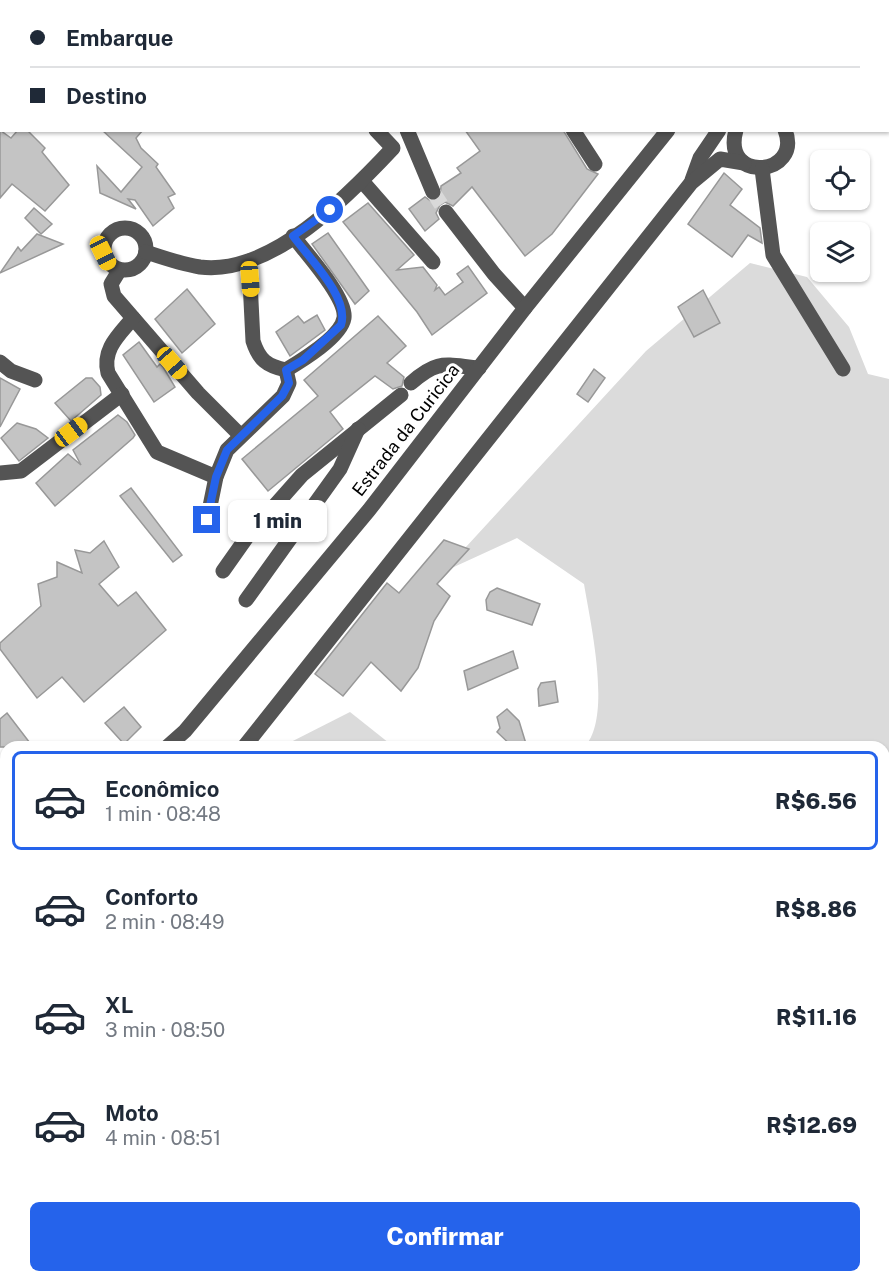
<!DOCTYPE html>
<html lang="pt">
<head>
<meta charset="utf-8">
<style>
	:root { --surface:#fff; --page:#f2f2f3; --text:#1f2937; --muted:#747a83; --line:#e0e1e3; --accent:#2563eb }
	body { margin:0; font-family:"Public Sans",sans-serif; background:var(--page); color:var(--text); height:100vh; display:flex; flex-direction:column; font-size:22px; white-space:nowrap }
	* { box-sizing:border-box; margin:0 }
	p { font-size:20px; color:var(--muted) }
	.icon { flex:none; width:33px; height:33px; fill:none; stroke:currentColor; stroke-width:2; stroke-linecap:round; stroke-linejoin:round }
	.map { position:relative; flex:1; overflow:hidden }
	.sheet { position:absolute; left:0px; top:741px; width:890px; height:542px; display:flex; flex-direction:column; background:var(--surface); border-radius:18px 18px 0 0; box-shadow:0 2px 4px #0004 }
	.sheet>* { flex:none }
	.hud { position:absolute; left:0px; top:0px; width:890px; height:132px; box-shadow:0 2px 4px #0004; display:grid; align-content:center; height:132px; padding:0 30px; background:var(--surface) }
	.tools { position:absolute; left:810px; top:150px; display:grid; gap:12px }
	.tools a { display:grid; place-items:center; width:60px; height:60px; border-radius:9px; background:var(--surface); box-shadow:0 2px 4px #0004; font-size:30px }
	.end { position:absolute; width:27px; height:27px; margin:-14px; border:8px solid #2563eb; background:#fff; box-shadow:0 0 0 3px #fff }
	.from { border-radius:50% }
	.bubble { position:absolute; height:42px; border-radius:9px; background:var(--surface); box-shadow:0 2px 4px #0004; font-size:20px; font-weight:800; line-height:42px; text-align:center }
	.car { position:absolute; width:18px; height:36px; margin:-18px -9px; border-radius:8px; box-shadow:0 0 4px 2px #0007; background:linear-gradient(#f5c518 24%,#345 0 40%,#f5c518 0 76%,#345 0 86%,#f5c518 0) }
	.hud b { display:flex; align-items:center; gap:21px; height:57px; font-size:22px }
	.hud b+b { border-top:2px solid var(--line) }
	.hud i { width:15px; height:15px; background:var(--text) }
	ul { padding:10px 0 0; list-style:none }
	li { display:flex; align-items:center; gap:18px; height:99px; margin:0 12px 9px; padding:0 18px; border:3px solid transparent; border-radius:9px }
	li div { flex:1 }
	li b { display:block; font-size:22px }
	li em { font-style:normal; font-weight:800 }
	li.active { border-color:var(--accent) }
	li>.icon { width:54px; height:54px; stroke-width:1.5 }
	.cta { display:flex; gap:12px; margin-top:auto; padding:12px 30px }
	.cta a { flex:1; height:69px; border-radius:9px; background:var(--accent); color:#fff; font-size:24px; font-weight:800; line-height:69px; text-align:center }
	.map>svg:first-child { display:block }
	.green { fill:#dbdbdb }
	.lines { fill:none; stroke-linecap:round; stroke-linejoin:round }
	.river { stroke:#a2a2a2; stroke-width:30 }
	.building { fill:#c4c4c4; stroke:#989898; stroke-width:1.5 }
	.minor-tunnel { stroke:#d9d9d9; stroke-width:15; stroke-dasharray:15 8; stroke-linecap:butt }
	.minor { stroke:#545454; stroke-width:15 }
	.route { stroke:#2563eb; stroke-width:8 }
	.labels { text-anchor:middle; stroke-width:6; stroke-linejoin:round; paint-order:stroke }
	.street-label { font-size:18px; fill:#000; stroke:#fff }
</style>
</head>
<body>
<div class="map">
<svg width="889" height="1282" viewBox="0 0 889 1282">
	<rect width="100%" height="100%" fill="#fff"/>
	<g class="green">
		<path d="M750,263L807,277L849,327L868,374L889,379V1282H0V1153L6,1151V1276H884V747H584C613,719 590,621 584,584L517,538L443,572L646,351Z"/>
		<polygon points="350,712 394,747 281,747"/>
	</g>
	<g class="lines">
		<g class="river">
			<polyline points="89,2 90,0"/>
			<polyline points="0,112 2,110"/>
		</g>
	</g>
	<g class="building">
		<polygon points="0,130 11,138 18,130 27,130 45,148 42,152 69,185 45,211 12,184 0,198"/>
		<polygon points="102,130 143,130 136,138 141,148 158,164 156,167 175,194 168,197 174,208 153,226 135,200 128,199 136,209 100,193 97,166 121,192 142,167"/>
		<polygon points="465,130 563,130 587,169 598,174 552,234 525,256 472,187 453,206 445,202 440,205 436,213 439,219 425,231 409,209 425,197 432,202 440,198 441,186 461,173 457,168 480,151"/>
		<polygon points="724,173 742,189 730,205 760,228 762,243 748,235 732,257 688,224"/>
		<polygon points="368,203 414,255 397,270 423,267 437,285 435,290 439,287 445,295 463,282 457,274 468,266 487,293 432,335 417,312 343,222"/>
		<polygon points="34,208 52,224 41,234 25,218"/>
		<polygon points="328,233 369,291 355,304 312,244"/>
		<polygon points="37,234 63,244 0,273 18,247 21,251"/>
		<polygon points="187,289 215,324 182,353 155,319"/>
		<polygon points="703,290 720,323 694,337 678,307"/>
		<polygon points="317,315 325,330 290,356 276,332 298,316 304,323"/>
		<polygon points="378,316 406,346 387,363 404,377 402,386 393,389 375,376 330,412 343,429 268,491 242,459 318,396 304,380"/>
		<polygon points="139,342 157,367 160,364 163,367 175,387 154,402 123,355"/>
		<polygon points="594,369 605,378 588,402 577,394"/>
		<polygon points="0,378 20,389 0,427"/>
		<polygon points="86,378 92,378 100,387 101,395 71,421 55,403"/>
		<polygon points="118,415 127,422 135,435 133,438 55,506 36,483 68,454 81,465 73,450"/>
		<polygon points="17,423 36,429 48,438 19,461 1,438"/>
		<polygon points="131,488 182,555 173,562 120,496"/>
		<polygon points="444,540 469,549 437,584 450,596 434,621 418,668 401,691 371,662 343,696 315,674 387,583 399,593"/>
		<polygon points="104,541 119,567 99,584 118,606 136,592 166,630 84,702 62,677 37,698 0,649 0,643 41,606 38,584 57,577 57,562 82,573 75,550 90,553"/>
		<polygon points="497,588 540,604 532,625 487,610 486,600 490,592"/>
		<polygon points="513,651 518,668 468,690 464,671"/>
		<polygon points="555,681 558,702 539,706 538,689 541,683"/>
		<polygon points="124,707 141,727 124,744 105,723"/>
		<polygon points="507,709 519,721 527,747 513,747 497,732 500,728 497,717"/>
		<polygon points="7,713 33,747 0,747 0,719"/>
	</g>
	<g class="lines">
		<polyline class="minor-tunnel" points="433,192 446,212"/>
		<g class="minor">
			<polyline points="315,0 316,2"/>
			<polyline points="745,0 750,2"/>
			<polyline points="807,0 810,2"/>
			<polyline points="854,0 858,2"/>
			<polyline points="164,2 165,0"/>
			<polyline points="477,2 478,0"/>
			<polyline points="722,2 722,0"/>
			<polyline points="888,15 889,16"/>
			<polyline points="407,130 433,192"/>
			<polyline points="573,130 595,164"/>
			<path d="M736,130C721,184 803,176 785,130"/>
			<polyline points="762,169 773,255 843,369"/>
			<polyline points="692,180 700,158 719,130"/>
			<polyline points="362,181 433,262"/>
			<polyline points="446,212 494,274 525,308"/>
			<circle cx="125" cy="249" r="21"/>
			<path d="M146,252C164,258 181,264 200,267C271,276 348,196 393,148L376,130"/>
			<path d="M249,261L253,341C259,360 267,366 286,370C301,361 341,337 344,318C347,298 306,253 293,236"/>
			<polyline points="119,271 111,284 114,296 198,393 240,435"/>
			<path d="M133,318C119,335 102,349 108,373L157,452L216,477"/>
			<polyline points="0,362 11,371 35,380"/>
			<path d="M411,383C438,359 445,365 479,368"/>
			<polyline points="0,473 21,471 122,394"/>
			<polyline points="207,521 216,477 227,450 283,396 289,383 286,370"/>
			<polyline points="223,571 247,537 302,475 401,395"/>
			<polyline points="246,600 340,469 358,429"/>
			<polyline points="167,747 185,731 369,510 525,308 668,130"/>
			<polyline points="244,747 691,183 720,159 744,163"/>
			<polyline points="0,871 6,879"/>
		</g>
	</g>
	<g class="lines">
		<path class="route" d="M207,520L216,477L227,450L282,396L289,383L286,370L303,360L341,325C350,298 309,258 293,236L330,210"/>
	</g>
	<g class="labels">
		<g class="street-label">
			<text transform="translate(406 430) rotate(-52)" y="6">Estrada da Curicica</text>
		</g>
	</g>
</svg>
<div class="tools">
<a><svg class="icon" aria-label="locate" viewBox="0 0 24 24"><circle cx="12" cy="12" r="6"/><path d="M12 2v4M12 18v4M2 12h4M18 12h4"/></svg></a>
<a><svg class="icon" aria-label="layers" viewBox="0 0 24 24"><path d="M12 4l9 5-9 5-9-5zM3 14l9 5 9-5"/></svg></a>
</div>
<i class="end from" style="left:330px;top:210px"></i>
<i class="end" style="left:207px;top:520px"></i>
<div class="bubble" style="left:228px;top:500px;width:99px">1 min</div>
<i class="car" style="left:103px;top:253px;rotate:154deg"></i>
<i class="car" style="left:250px;top:279px;rotate:176deg"></i>
<i class="car" style="left:172px;top:363px;rotate:139deg"></i>
<i class="car" style="left:71px;top:432px;rotate:53deg"></i>
<div class="hud">
<b><i class="from"></i>Embarque</b>
<b><i></i>Destino</b>
</div>
<section class="sheet">
<ul>
<li class="active"><svg class="icon" aria-label="car" viewBox="0 0 24 24"><path d="M5 17H2v-5l4-1 3-4h7l3 4 3 1v5h-3M9 17h6M6 11h13"/><circle cx="7" cy="17" r="2"/><circle cx="17" cy="17" r="2"/></svg><div><b>Econômico</b><p>1 min · 08:48</p></div><em>R$6.56</em></li>
<li><svg class="icon" aria-label="car" viewBox="0 0 24 24"><path d="M5 17H2v-5l4-1 3-4h7l3 4 3 1v5h-3M9 17h6M6 11h13"/><circle cx="7" cy="17" r="2"/><circle cx="17" cy="17" r="2"/></svg><div><b>Conforto</b><p>2 min · 08:49</p></div><em>R$8.86</em></li>
<li><svg class="icon" aria-label="car" viewBox="0 0 24 24"><path d="M5 17H2v-5l4-1 3-4h7l3 4 3 1v5h-3M9 17h6M6 11h13"/><circle cx="7" cy="17" r="2"/><circle cx="17" cy="17" r="2"/></svg><div><b>XL</b><p>3 min · 08:50</p></div><em>R$11.16</em></li>
<li><svg class="icon" aria-label="car" viewBox="0 0 24 24"><path d="M5 17H2v-5l4-1 3-4h7l3 4 3 1v5h-3M9 17h6M6 11h13"/><circle cx="7" cy="17" r="2"/><circle cx="17" cy="17" r="2"/></svg><div><b>Moto</b><p>4 min · 08:51</p></div><em>R$12.69</em></li>
</ul>
<div class="cta"><a>Confirmar</a></div>
</section>
</div>
</body>
</html>
